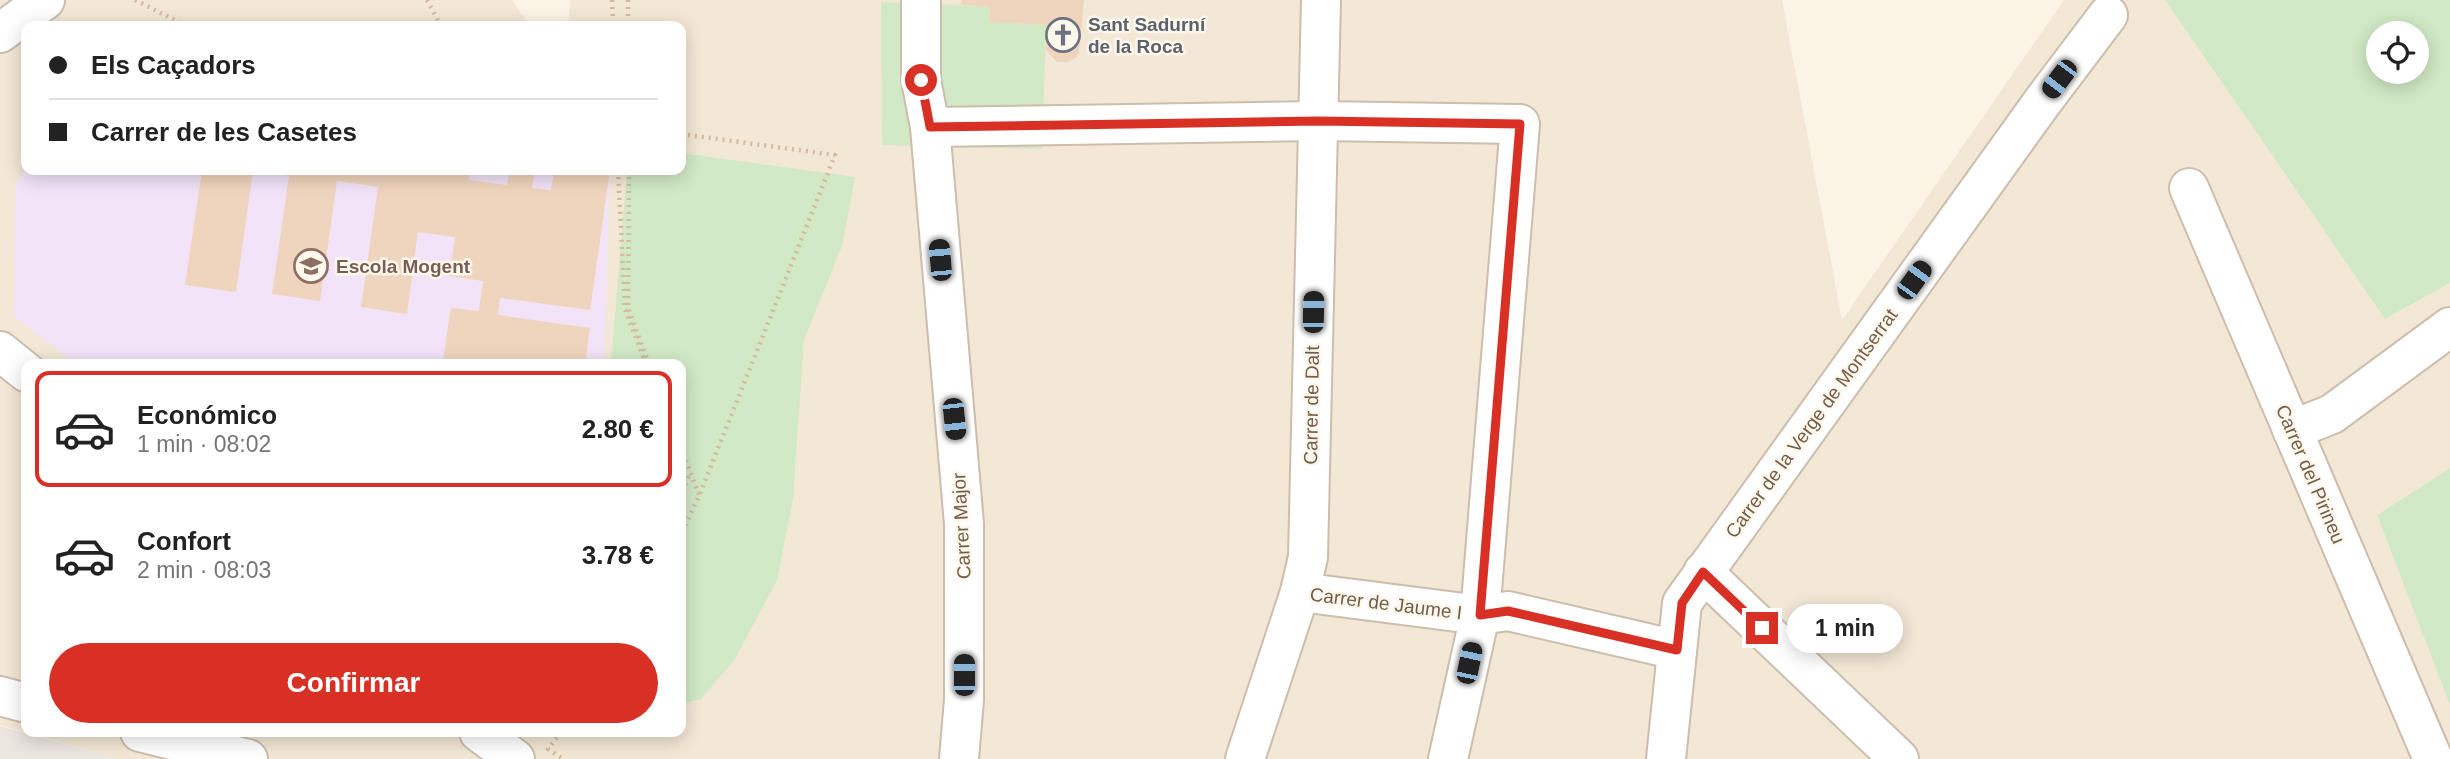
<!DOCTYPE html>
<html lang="es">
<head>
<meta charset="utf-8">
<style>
	:root { --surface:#fff; --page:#f6f6f6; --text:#222; --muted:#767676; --line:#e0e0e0; --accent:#d93025 }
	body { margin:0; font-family:Arial,sans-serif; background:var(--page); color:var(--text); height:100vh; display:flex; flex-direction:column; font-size:26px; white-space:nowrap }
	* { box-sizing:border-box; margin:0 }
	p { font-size:23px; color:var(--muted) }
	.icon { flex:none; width:38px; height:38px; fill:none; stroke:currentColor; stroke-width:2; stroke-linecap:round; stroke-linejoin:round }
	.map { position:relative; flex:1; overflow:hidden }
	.drawer { position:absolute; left:21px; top:359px; width:665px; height:378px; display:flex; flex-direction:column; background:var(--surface); border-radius:14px; box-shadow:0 4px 18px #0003 }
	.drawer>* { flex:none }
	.hud { position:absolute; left:21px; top:21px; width:665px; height:154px; border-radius:14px; box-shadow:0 4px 18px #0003; display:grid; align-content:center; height:154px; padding:0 28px; background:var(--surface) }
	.buttons { position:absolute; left:2366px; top:21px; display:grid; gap:14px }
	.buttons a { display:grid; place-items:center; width:63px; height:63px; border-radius:50%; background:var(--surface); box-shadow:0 4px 18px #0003; font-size:35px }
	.end { position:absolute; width:32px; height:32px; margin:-16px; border:9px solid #d93025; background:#fff; box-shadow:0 0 0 4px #fff }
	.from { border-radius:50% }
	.bubble { position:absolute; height:49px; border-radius:24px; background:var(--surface); box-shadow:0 4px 18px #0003; font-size:23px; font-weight:600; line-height:49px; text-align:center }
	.car { position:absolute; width:21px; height:42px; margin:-21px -10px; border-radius:9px; box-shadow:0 0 5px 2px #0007; background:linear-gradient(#222 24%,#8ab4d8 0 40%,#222 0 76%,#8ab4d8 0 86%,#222 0) }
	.hud b { display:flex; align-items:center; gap:24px; height:66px; font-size:26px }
	.hud b+b { border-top:2px solid var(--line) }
	.hud i { width:18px; height:18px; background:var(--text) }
	ul { padding:12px 0 0; list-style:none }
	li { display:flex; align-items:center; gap:21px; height:116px; margin:0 14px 10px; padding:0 14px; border:4px solid transparent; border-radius:14px }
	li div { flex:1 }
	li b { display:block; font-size:26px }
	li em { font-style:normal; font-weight:600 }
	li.selected { border-color:var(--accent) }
	li>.icon { width:63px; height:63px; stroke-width:1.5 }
	.action { display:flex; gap:14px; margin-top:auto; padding:14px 28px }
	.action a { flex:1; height:80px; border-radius:42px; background:var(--accent); color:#fff; font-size:28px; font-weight:600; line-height:80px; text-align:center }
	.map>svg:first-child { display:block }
	.residential { fill:#f3e7d5; fill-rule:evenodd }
	.industrial { fill:#ece6e0 }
	.education { fill:#f2e3f8 }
	.green { fill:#d1e9c5; fill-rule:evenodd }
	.building { fill:#f0d5be }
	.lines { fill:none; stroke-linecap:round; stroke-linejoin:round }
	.minor-casing { stroke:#cdbdad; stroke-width:42 }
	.path { stroke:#d5b9a1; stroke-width:4.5; stroke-dasharray:2 5; stroke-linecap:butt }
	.minor { stroke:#fff; stroke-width:38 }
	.route { stroke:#d93025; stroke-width:9 }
	.labels { text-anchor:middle; stroke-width:5; stroke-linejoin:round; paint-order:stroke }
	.worship-label { font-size:19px; font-weight:bold; fill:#5b616d; stroke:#fef8ec; text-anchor:start }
	.education-label { font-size:19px; font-weight:bold; fill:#785e54; stroke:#fef8ec; text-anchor:start }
	.street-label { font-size:19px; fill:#745d4b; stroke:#fef8ec }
</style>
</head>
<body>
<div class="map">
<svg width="2450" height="759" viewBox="0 0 2450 759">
	<rect width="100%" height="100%" fill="#fcf5e6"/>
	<path class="residential" d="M0,0H512L530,26H26V170H681V26H568L570,0H1782L1842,320L2064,0H2165L2385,319L2450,283V468L2377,515L2450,705V759H119L0,725ZM26,364H681V732H26Z"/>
	<polygon class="industrial" points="0,726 119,759 0,759"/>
	<polygon class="education" points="26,168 610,170 604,364 76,364 14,316 16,183"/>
	<g class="green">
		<path d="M2165,0H2450V283L2385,319ZM2417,33V72H2378V33Z"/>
		<polygon points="881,2 990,7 989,22 1046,25 1042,149 882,145"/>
		<polygon points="681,153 855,177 842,246 804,340 793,499 777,580 735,659 701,699 684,703 681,701 681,364 611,364 627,170 681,170"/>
		<polygon points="2450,468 2450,705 2377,515"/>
	</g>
	<g class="building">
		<polygon points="962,0 1084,0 1079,52 1077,57 1068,62 1057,62 1046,50 1046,25 989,22 990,7 961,5"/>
		<polygon points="202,170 253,170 236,292 185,285"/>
		<polygon points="257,170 470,170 469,180 507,185 509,170 535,170 532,188 551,190 554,170 610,170 590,310 500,298 498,315 590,328 585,364 471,364 443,359 451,308 479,311 483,281 449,276 455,237 418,232 407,314 361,307 378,187 337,181 320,301 272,294 289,176"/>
	</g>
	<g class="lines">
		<g class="minor-casing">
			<g id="minor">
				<polyline points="921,0 921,80 930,127 964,524 964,700 959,759"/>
				<polyline points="0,33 45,0"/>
				<polyline points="930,127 1318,121 1520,124 1480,615 1448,759"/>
				<polyline points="2189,188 2433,759"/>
				<polyline points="0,351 26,372"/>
				<polyline points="2292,430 2332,414 2450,327"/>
				<polyline points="1703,572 1899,759"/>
				<polyline points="1300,592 1480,615 1508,611 1677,650"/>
				<polyline points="0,696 26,703"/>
				<polyline points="140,732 248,759"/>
				<polyline points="479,732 515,759"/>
				<polyline points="1245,759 1300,592 1308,557 1321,0"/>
				<polyline points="1666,759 1682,603 2043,101 2108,15"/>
			</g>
		</g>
		<g class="path">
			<polyline points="135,0 187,26"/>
			<polyline points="427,0 441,26"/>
			<polyline points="612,0 613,26"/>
			<polyline points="628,0 628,26"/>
			<polyline points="681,134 835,155 699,496 681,534"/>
			<polyline points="618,170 625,309 646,364"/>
			<polyline points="629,170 628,308 649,364"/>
			<polyline points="681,447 699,495"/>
			<polyline points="681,498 689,475 688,472"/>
			<polyline points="561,732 548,749 563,759"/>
		</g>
		<use href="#minor" class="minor"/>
	</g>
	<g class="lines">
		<polyline class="route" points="921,80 930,127 1318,121 1520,124 1480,615 1508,611 1677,650 1682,603 1703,572 1762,628"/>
	</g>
	<defs>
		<g id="church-ring" transform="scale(1.75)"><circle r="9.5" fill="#fef8ec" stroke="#6b7280" stroke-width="1.5"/><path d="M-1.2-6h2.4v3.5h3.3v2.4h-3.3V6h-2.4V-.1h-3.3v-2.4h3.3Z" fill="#6b7280"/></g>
		<g id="school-ring" transform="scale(1.75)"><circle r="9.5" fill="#fef8ec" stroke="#8d6e63" stroke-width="1.5"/><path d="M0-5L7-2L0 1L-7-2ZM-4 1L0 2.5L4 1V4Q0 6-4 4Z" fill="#8d6e63"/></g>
	</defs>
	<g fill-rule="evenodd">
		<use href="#church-ring" x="1063" y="35"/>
		<use href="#school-ring" x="311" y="266"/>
	</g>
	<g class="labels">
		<g class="worship-label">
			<text x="1088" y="31">Sant Sadurní<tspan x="1088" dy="22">de la Roca</tspan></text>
		</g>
		<g class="education-label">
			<text x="336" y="273">Escola Mogent</text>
		</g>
		<g class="street-label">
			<text transform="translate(1311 405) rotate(-89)" y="7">Carrer de Dalt</text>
			<text transform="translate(1811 423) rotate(-54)" y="7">Carrer de la Verge de Montserrat</text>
			<text transform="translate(2311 474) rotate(67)" y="7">Carrer del Pirineu</text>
			<text transform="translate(961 526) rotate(-93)" y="7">Carrer Major</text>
			<text transform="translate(1386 603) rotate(7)" y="7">Carrer de Jaume I</text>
		</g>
	</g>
</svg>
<div class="buttons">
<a><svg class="icon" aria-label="locate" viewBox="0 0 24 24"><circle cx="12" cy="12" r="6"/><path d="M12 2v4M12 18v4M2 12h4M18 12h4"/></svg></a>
</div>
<i class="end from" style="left:921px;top:80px"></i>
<i class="end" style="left:1762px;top:628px"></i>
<div class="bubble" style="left:1787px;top:604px;width:116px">1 min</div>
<i class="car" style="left:2059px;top:79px;rotate:217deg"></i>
<i class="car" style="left:940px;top:260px;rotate:355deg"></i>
<i class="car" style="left:1914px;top:280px;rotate:36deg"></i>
<i class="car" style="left:1313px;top:312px;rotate:1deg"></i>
<i class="car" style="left:954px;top:419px;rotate:174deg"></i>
<i class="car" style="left:1469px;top:663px;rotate:12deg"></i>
<i class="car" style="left:964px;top:675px;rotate:0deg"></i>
<div class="hud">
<b><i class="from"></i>Els Caçadors</b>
<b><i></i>Carrer de les Casetes</b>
</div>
<section class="drawer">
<ul>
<li class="selected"><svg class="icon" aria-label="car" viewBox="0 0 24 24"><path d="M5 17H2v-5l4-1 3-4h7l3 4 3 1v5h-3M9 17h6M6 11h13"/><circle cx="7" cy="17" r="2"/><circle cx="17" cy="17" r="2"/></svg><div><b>Económico</b><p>1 min · 08:02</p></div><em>2.80 €</em></li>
<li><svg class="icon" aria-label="car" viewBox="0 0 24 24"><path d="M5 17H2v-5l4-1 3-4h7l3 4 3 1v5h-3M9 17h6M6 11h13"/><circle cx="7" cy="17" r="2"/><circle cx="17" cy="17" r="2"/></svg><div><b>Confort</b><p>2 min · 08:03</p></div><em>3.78 €</em></li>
</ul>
<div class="action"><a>Confirmar</a></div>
</section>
</div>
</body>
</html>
